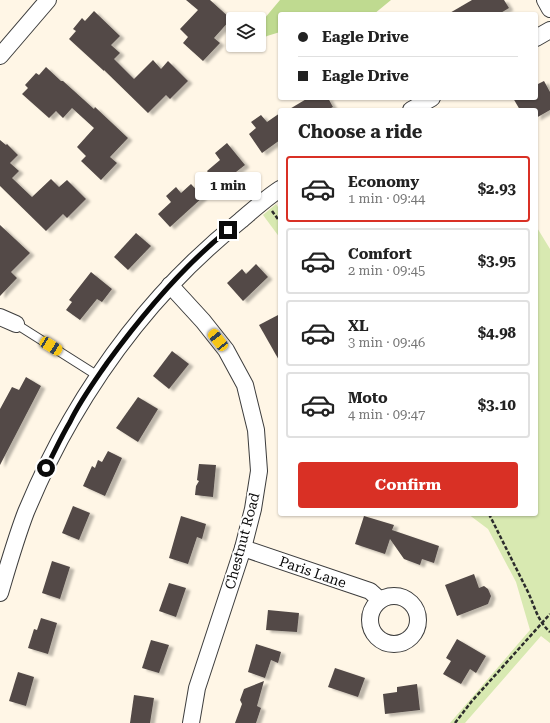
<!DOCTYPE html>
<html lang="en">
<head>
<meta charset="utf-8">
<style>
	:root { --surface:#fff; --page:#f6f6f6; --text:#222; --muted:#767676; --line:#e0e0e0; --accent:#d93025 }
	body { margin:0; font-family:"Roboto Serif",serif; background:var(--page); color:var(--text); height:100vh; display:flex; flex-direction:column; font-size:15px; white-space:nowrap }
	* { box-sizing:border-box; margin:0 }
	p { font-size:13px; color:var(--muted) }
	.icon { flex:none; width:22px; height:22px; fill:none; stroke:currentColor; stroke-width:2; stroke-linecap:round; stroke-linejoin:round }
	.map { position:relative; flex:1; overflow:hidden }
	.panel { position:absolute; left:278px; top:108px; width:260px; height:408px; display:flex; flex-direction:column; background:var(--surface); border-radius:4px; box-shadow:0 1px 3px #0004 }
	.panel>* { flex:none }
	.hud { position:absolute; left:278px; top:12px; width:260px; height:88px; border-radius:4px; box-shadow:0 1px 3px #0004; display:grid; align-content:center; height:88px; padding:0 20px; background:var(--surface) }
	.tools { position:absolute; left:226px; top:12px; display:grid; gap:8px }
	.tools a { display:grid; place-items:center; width:40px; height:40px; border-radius:4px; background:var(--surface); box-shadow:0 1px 3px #0004; font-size:20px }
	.end { position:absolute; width:18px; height:18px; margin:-9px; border:5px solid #0a0a0a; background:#fff; box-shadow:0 0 0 2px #fff }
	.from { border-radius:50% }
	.bubble { position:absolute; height:28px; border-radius:4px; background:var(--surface); box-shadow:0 1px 3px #0004; font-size:13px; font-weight:700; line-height:28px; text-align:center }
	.car { position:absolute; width:12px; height:24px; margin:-12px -6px; border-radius:5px; box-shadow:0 0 3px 1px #0007; background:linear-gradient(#f5c518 24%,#345 0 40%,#f5c518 0 76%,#345 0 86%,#f5c518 0) }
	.hud b { display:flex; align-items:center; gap:14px; height:38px; font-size:15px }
	.hud b+b { border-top:1px solid var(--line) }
	.hud i { width:10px; height:10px; background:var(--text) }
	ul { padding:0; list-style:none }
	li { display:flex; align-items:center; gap:12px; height:66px; margin:0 8px 6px; padding:0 12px; border:2px solid var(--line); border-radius:4px }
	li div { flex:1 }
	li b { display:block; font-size:15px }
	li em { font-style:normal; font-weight:700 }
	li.active { border-color:var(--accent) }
	li>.icon { width:36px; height:36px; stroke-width:1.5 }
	h2 { padding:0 20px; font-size:18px; line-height:48px }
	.button { display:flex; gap:8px; margin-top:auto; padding:8px 20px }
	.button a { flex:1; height:46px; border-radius:4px; background:var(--accent); color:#fff; font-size:16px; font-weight:700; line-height:46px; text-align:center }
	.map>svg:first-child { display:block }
	.green { fill:#d8e9b1 }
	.forest { fill:#bfda90 }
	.building { fill:#524946; filter:url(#shadow) }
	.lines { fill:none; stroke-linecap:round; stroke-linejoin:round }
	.lane-casing { stroke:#3d3d3d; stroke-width:10 }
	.street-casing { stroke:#3d3d3d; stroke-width:18 }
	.path { stroke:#2c2c2c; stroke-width:2.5; stroke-dasharray:4 2; stroke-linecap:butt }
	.lane { stroke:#fff; stroke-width:8 }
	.street { stroke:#fff; stroke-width:16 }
	.route { stroke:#0a0a0a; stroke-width:5 }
	.labels { text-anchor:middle; stroke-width:4; stroke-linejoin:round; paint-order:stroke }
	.street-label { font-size:14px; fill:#0a0a0a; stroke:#fff }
</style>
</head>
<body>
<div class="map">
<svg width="550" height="723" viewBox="0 0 550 723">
	<defs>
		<filter id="shadow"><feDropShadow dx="4.5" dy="2.5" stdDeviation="1" flood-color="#0004"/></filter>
	</defs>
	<rect width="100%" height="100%" fill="#fff6e6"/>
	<g class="green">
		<polygon points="276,204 280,210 280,238 263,215"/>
		<polygon points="536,226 550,249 550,643 541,636 465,723 450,723 530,630 516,582 488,529 468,514 536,514"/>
	</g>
	<polygon class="forest" points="280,0 391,0 374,14 280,14 280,32 267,36 259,41 259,25"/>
	<g class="building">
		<polygon points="186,0 210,0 231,19 214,38 220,43 203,61 183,43 188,37 180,29 198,10"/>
		<polygon points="472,0 504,0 509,8 499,14 448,14"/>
		<polygon points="94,11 120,36 111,45 120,53 114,59 134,79 153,60 161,69 168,61 188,81 170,99 166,95 148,113 104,70 104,71 69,39 76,31 73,29 82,18 85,21"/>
		<polygon points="46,67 61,81 63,81 94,109 95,107 128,138 110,157 117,163 101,180 81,161 86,156 77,147 94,128 72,108 63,118 56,111 49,118 22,94 28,88 25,85 36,73 39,75"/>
		<polygon points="544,81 550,92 550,110 536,118 536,110 520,110 513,98 536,98 536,85"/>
		<polygon points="308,98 328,98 333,107 327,110 288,110"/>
		<polygon points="280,113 280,140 262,153 249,134 256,128 251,122 261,115 267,122"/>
		<polygon points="0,140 6,145 7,144 18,155 10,163 19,171 12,178 32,197 51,179 59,187 67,180 86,199 67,218 63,214 46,231 0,186"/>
		<polygon points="227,143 245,165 218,186 207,171 220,160 215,153"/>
		<polygon points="191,184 203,197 170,227 158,214 171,202 166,196 176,187 181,193"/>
		<polygon points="0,225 30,253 11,272 17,278 0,296"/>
		<polygon points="136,233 151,246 128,270 114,257"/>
		<polygon points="256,264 268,277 243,301 227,283 242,269 246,274"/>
		<polygon points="91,272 112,289 102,302 97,299 80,320 66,310 72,302 69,300"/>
		<polygon points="280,314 280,362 259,325"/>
		<polygon points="172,351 189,364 169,389 153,376"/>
		<polygon points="26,377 41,386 0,465 0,409 12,387 19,390"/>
		<polygon points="138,397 158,409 138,442 116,428"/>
		<polygon points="108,451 122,458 105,496 83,486 92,466 95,468 98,460 102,462"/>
		<polygon points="199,464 216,465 213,497 195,495 196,486 199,481 197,480"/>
		<polygon points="73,506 90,513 79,540 62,533"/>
		<polygon points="181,516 206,524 202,539 197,537 188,564 169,558"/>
		<polygon points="364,516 394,525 392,530 439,546 434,563 422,559 420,565 404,559 390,539 385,554 355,544"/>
		<polygon points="52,561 70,567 60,599 42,593"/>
		<polygon points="474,574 479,588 484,586 488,589 491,596 488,604 457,616 445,585"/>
		<polygon points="169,583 186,588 176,617 159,611"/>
		<polygon points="268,610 299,613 297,632 266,630"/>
		<polygon points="41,618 57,623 48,654 28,648 34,629 37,630"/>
		<polygon points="457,639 486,656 476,673 470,669 461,684 443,674 451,661 446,658"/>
		<polygon points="151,640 169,645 159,673 142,668"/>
		<polygon points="256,644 281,652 278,663 271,660 265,678 248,672"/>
		<polygon points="335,668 365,678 358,697 328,687"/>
		<polygon points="18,672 34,677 26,706 9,701"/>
		<polygon points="264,681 257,706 261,708 256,723 235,723 242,704 240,700 244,689"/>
		<polygon points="417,684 420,710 385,714 383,694 397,692 397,687"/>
		<polygon points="134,695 154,698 150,723 130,723"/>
	</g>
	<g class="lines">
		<g class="lane-casing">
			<polyline id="lane" points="16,324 98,376"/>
		</g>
		<g class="street-casing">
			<g id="street">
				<polyline points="545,0 550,9"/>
				<polyline points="536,38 550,30"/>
				<polyline points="0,56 48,0"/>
				<polyline points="411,110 432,98"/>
				<polyline points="170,285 203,321 226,350 245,385 256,430 259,471 253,509 243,548 197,688 191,723"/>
				<polyline points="0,317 16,324"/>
				<polyline points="243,548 370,591 380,600"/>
				<path d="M0,593C8,566 16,538 26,512C39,481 54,449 71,420C115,344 171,276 240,221C253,210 266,198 280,189"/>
				<circle cx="394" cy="620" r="24"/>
			</g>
		</g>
		<g class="path">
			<polyline points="272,211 280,222"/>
			<path d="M489,514C502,540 515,566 528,592C535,607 537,620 550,632"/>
			<polyline points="455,723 472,701 550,614"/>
		</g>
		<use href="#lane" class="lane"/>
		<use href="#street" class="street"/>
	</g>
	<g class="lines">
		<path class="route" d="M46,468C54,453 61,437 70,422C80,401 94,382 107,363C142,315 181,268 228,230"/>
	</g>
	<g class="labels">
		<g class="street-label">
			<text transform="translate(242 541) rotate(-75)" y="5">Chestnut Road</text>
			<text transform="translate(313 572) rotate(19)" y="5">Paris Lane</text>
		</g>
	</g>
</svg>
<div class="tools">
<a><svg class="icon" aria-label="layers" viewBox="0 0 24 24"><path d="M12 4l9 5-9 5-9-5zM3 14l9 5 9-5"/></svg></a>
</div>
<i class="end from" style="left:46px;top:468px"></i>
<i class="end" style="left:228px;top:230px"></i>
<div class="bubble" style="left:195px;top:172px;width:66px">1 min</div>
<i class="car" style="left:218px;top:340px;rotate:322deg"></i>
<i class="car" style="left:51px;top:346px;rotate:122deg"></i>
<div class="hud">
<b><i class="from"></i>Eagle Drive</b>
<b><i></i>Eagle Drive</b>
</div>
<section class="panel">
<h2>Choose a ride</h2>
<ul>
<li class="active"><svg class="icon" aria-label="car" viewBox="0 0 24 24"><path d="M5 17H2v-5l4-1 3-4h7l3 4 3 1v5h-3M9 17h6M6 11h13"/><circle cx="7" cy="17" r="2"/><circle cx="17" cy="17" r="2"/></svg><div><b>Economy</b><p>1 min · 09:44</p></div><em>$2.93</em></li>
<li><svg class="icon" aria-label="car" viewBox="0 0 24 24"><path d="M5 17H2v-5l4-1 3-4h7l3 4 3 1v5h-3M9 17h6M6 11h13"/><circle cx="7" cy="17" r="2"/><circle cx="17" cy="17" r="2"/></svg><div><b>Comfort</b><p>2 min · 09:45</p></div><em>$3.95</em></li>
<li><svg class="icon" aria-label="car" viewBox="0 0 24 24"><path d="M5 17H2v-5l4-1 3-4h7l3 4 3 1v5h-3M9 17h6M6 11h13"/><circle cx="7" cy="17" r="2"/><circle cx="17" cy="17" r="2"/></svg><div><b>XL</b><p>3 min · 09:46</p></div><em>$4.98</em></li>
<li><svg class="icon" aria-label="car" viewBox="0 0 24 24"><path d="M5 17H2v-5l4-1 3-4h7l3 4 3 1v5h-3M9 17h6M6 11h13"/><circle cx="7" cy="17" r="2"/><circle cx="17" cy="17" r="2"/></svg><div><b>Moto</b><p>4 min · 09:47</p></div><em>$3.10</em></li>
</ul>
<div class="button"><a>Confirm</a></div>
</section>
</div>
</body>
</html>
